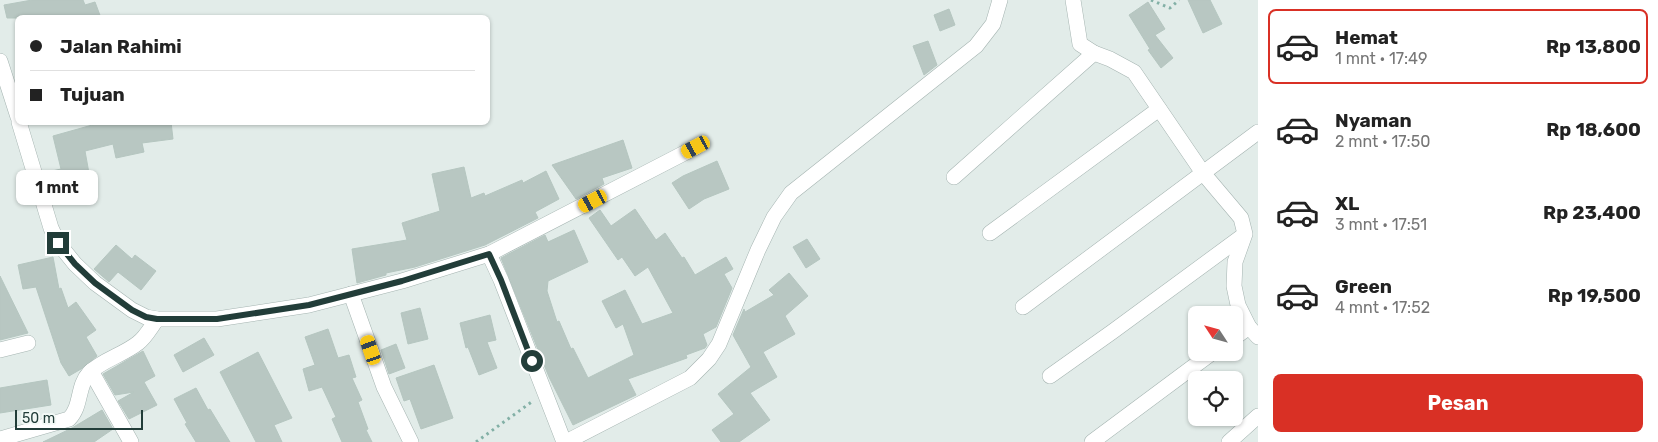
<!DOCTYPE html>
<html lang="id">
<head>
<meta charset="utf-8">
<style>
	:root { --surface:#fff; --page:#f6f6f6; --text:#222; --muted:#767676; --line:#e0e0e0; --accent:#d93025 }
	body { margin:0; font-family:Rubik,sans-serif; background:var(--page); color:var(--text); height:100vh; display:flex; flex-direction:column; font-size:19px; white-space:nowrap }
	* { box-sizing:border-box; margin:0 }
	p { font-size:16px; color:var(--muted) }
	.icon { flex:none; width:28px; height:28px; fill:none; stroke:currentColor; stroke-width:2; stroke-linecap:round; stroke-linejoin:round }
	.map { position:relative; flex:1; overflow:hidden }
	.sheet { display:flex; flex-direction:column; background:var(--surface); width:400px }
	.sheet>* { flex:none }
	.guide { position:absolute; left:15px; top:15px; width:475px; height:110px; border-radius:8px; box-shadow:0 1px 4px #0004; display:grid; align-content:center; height:110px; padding:0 15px; background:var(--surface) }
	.needle { width:32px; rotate:306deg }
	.tools { position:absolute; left:1188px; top:306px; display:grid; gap:10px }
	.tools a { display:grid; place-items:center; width:55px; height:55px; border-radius:8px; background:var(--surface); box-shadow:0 1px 4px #0004; font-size:25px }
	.scale { position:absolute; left:15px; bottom:12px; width:128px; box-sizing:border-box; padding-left:5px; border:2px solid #223d39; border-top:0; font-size:14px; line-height:18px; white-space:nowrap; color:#223d39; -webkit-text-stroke:4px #f3f9f6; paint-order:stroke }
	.end { position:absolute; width:22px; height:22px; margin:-11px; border:6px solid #223d39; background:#fff; box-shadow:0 0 0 2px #fff }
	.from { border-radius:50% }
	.bubble { position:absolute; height:35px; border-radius:8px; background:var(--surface); box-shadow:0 1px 4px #0004; font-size:16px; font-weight:700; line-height:35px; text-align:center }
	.car { position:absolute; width:15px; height:30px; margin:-15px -8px; border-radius:6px; box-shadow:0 0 4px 1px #0007; background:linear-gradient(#f5c518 24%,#345 0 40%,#f5c518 0 76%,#345 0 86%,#f5c518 0) }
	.guide b { display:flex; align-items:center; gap:18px; height:48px; font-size:19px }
	.guide b+b { border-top:1px solid var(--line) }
	.guide i { width:12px; height:12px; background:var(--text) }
	ul { padding:9px 0 0; list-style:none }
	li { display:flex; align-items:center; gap:15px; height:75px; margin:0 10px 8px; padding:0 5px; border:2px solid transparent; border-radius:8px }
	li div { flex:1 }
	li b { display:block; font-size:19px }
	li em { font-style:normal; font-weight:700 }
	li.current { border-color:var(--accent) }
	li>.icon { width:45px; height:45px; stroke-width:1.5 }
	.primary-button { display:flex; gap:10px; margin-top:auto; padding:10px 15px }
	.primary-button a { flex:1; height:58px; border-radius:8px; background:var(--accent); color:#fff; font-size:20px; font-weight:700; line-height:58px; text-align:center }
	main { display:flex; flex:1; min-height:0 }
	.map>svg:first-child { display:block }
	.building { fill:#b8c7c2; stroke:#b5c6c0 }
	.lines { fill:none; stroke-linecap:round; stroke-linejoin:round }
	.minor-casing { stroke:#a5b4b1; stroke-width:16 }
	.path { stroke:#83b0a6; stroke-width:3; stroke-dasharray:2.5 4; stroke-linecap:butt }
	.minor { stroke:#fff; stroke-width:15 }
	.route { stroke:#223d39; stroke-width:6 }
</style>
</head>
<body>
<main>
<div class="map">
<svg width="1258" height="442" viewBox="0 0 1258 442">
	<rect width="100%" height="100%" fill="#e2ece9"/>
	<g class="building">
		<polygon points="32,0 83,0 85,5 95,2 101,18 7,18 4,5"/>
		<polygon points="1188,0 1210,0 1222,24 1203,33"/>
		<polygon points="1148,2 1165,29 1155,35 1173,58 1161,68 1148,50 1150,49 1129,15"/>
		<polygon points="949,9 955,25 940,31 934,15"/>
		<polygon points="928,41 937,65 924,75 913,46"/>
		<polygon points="103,122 171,122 173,139 142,143 144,152 116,158 113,144 85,151 92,190 56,196 52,171 61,169 53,136"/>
		<polygon points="623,140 632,168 602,178 604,184 576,199 552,165"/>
		<polygon points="717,161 729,189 704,199 689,209 672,183 683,176"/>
		<polygon points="464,167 471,198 484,193 485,196 522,180 523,183 546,171 559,199 535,212 538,218 485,245 415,267 386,273 386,275 357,283 352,249 407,240 402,223 440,211 432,174"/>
		<polygon points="635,209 656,240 665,233 682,258 684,257 695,275 726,257 733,269 724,274 732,288 716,327 703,334 707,345 705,348 686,355 687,358 628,379 636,395 573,425 549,377 501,258 545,235 548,242 574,230 588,262 548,281 547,291 557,322 559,321 571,349 573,348 588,378 634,355 623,324 616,328 602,301 625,290 642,324 673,313 648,267 635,276 622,257 618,260 589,218 600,210 611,226"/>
		<polygon points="807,239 820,259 806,268 793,247"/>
		<polygon points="116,245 132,259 135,255 156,271 141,290 118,272 109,282 94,269"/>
		<polygon points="53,257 59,289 61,288 68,308 76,302 96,330 86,337 97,356 81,369 69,376 61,363 36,287 23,289 18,265"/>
		<polygon points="789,273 808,296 785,316 795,334 763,352 777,377 750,393 770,420 739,442 721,442 712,430 734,414 718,394 751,367 733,335 744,309 745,312 774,295 769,290"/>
		<polygon points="0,276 28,333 0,340"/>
		<polygon points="420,308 428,339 408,344 401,313"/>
		<polygon points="490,315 496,340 487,342 497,368 479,375 468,347 466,348 460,323"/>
		<polygon points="328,329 338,358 349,355 356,377 352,378 362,400 358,402 368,429 366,430 372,442 342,442 332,419 336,417 322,387 309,391 303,369 315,365 305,337"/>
		<polygon points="204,338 214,355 183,372 174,355"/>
		<polygon points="396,344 405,368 389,374 381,350"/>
		<polygon points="143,351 155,376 144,382 157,405 129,419 118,401 134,392 115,395 103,374"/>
		<polygon points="258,352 292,418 274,425 282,442 256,442 220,372"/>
		<polygon points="434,365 453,418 421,429 410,399 404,401 396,378"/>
		<polygon points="47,380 51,405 0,413 0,388"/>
		<polygon points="196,388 208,410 210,409 230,442 196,442 185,424 187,423 174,399"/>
		<polygon points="102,410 113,429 94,442 43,442 72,428"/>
	</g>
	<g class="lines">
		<g class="minor-casing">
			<g id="minor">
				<polyline points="1073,0 1080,44 1094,53 1110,59 1134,72 1203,173 1241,218 1245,234 1235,262 1234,286 1238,305 1249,327 1258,337"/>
				<polyline points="0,61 18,117"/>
				<polyline points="19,122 51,228 58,243 75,264 95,283 132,310 146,317 157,319 217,319 309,305 402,281 489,254 696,147"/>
				<polyline points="954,177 1094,53"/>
				<polyline points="990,233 1159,109"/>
				<polyline points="489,254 501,280 564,442"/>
				<polyline points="351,294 384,387 411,442"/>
				<polyline points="1023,307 1258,132"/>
				<polyline points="1234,338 1249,327"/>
				<polyline points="0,350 28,343"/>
				<polyline points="91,371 131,442"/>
				<polyline points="1050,376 1112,332 1244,235"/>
				<path d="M0,439L69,419C82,406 77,386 89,373C102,360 123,355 138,343C146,337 151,327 157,319"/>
				<polyline points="566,442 690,378 709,359 719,344 758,250 774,217 791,193 976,46 993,24 1000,0"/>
				<polyline points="1092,442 1213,352"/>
				<polyline points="1229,442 1258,416"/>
			</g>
		</g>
		<g class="path">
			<polyline points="1151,0 1170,8 1179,0"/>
			<polyline points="476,442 533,401"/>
		</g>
		<use href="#minor" class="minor"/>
	</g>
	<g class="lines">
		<polyline class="route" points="58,243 75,264 95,283 132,310 146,317 157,319 217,319 309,305 402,281 489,254 501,280 532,361"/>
	</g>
</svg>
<div class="tools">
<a><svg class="needle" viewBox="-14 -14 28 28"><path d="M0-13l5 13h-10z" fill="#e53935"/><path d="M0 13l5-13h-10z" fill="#767676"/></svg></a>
<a><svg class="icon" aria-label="locate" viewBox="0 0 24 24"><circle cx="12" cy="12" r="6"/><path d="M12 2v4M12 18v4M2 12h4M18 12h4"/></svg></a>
</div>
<div class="scale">50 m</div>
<i class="end from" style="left:532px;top:361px"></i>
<i class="end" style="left:58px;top:243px"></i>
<div class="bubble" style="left:16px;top:170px;width:82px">1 mnt</div>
<i class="car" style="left:696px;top:147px;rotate:242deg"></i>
<i class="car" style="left:593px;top:201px;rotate:242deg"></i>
<i class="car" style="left:371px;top:350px;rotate:341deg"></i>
<div class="guide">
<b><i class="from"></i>Jalan Rahimi</b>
<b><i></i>Tujuan</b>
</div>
</div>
<section class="sheet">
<ul>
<li class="current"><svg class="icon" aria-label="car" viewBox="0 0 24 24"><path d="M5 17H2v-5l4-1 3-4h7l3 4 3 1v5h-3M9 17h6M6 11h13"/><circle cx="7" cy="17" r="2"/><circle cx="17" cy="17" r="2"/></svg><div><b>Hemat</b><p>1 mnt · 17:49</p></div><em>Rp 13,800</em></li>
<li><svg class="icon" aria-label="car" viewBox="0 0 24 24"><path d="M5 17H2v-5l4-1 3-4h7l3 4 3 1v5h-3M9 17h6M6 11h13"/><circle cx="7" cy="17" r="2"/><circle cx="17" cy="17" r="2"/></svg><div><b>Nyaman</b><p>2 mnt · 17:50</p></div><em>Rp 18,600</em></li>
<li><svg class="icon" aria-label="car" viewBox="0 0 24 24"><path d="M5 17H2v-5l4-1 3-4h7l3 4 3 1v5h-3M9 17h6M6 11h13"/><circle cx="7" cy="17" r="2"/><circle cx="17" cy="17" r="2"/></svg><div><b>XL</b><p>3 mnt · 17:51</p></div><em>Rp 23,400</em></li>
<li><svg class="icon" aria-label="car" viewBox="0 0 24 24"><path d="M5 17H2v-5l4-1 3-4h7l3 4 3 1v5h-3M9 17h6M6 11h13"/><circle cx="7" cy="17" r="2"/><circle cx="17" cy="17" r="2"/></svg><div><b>Green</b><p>4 mnt · 17:52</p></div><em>Rp 19,500</em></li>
</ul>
<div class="primary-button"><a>Pesan</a></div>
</section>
</main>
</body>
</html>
